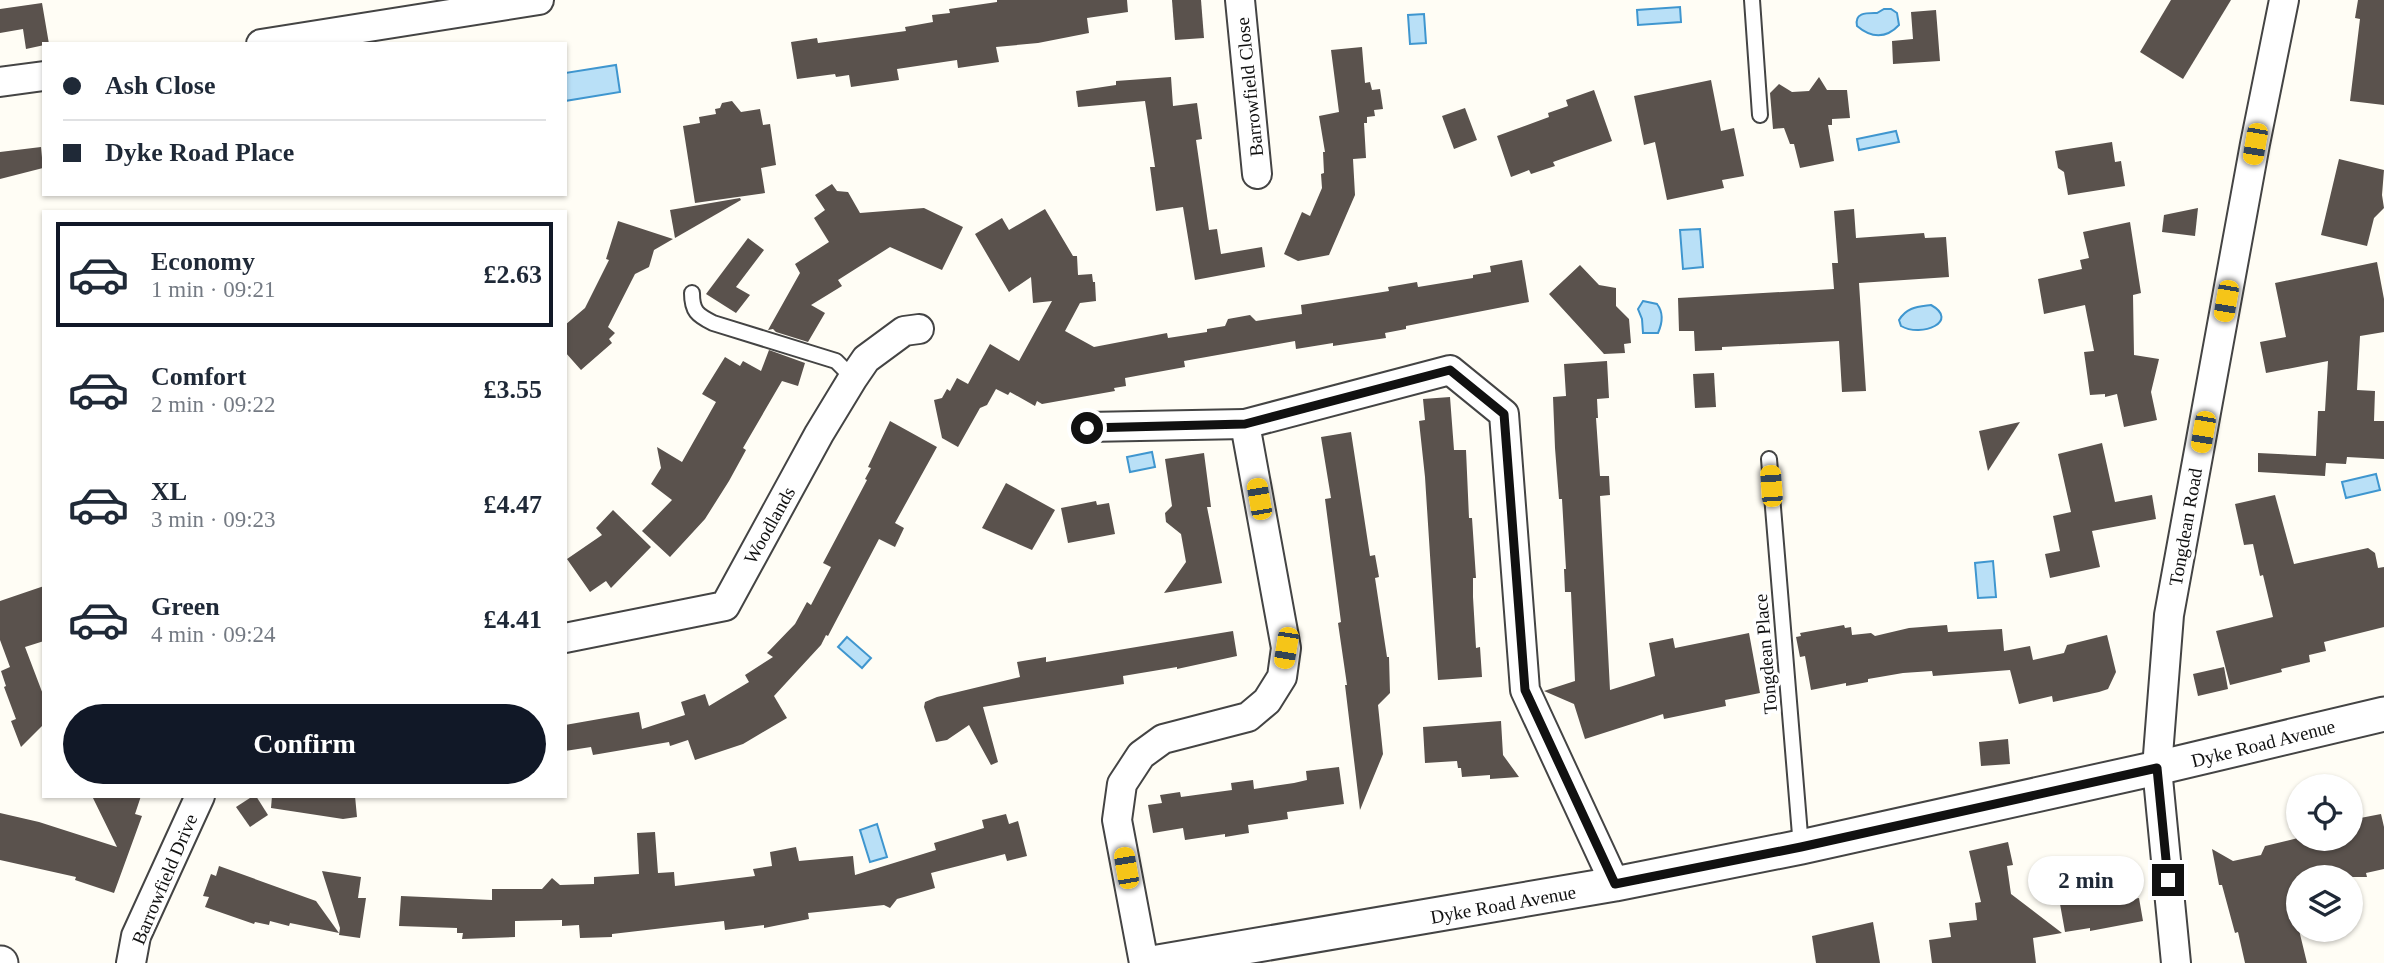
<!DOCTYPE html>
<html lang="en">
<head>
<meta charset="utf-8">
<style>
	:root { --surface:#fff; --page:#f2f2f3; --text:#1f2937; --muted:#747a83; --line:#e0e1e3; --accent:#111827 }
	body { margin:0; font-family:Georgia,serif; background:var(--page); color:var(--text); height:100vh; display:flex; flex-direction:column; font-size:26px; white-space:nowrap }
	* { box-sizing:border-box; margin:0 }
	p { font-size:23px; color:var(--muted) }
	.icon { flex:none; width:38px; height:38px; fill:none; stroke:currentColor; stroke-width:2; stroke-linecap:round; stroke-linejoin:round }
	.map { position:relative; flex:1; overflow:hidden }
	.panel { position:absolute; left:42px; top:210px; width:525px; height:588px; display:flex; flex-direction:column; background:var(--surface); border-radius:0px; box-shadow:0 2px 5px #0004 }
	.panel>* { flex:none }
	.guide { position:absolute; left:42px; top:42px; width:525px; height:154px; border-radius:0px; box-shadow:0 2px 5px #0004; display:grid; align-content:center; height:154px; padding:0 21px; background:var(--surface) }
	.controls { position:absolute; left:2286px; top:774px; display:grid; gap:14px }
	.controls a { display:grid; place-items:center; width:77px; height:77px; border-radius:50%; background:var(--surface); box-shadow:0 2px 5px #0004; font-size:35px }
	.end { position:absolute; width:32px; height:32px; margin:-16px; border:9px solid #111; background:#fff; box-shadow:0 0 0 4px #fff }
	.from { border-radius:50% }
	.bubble { position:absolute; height:49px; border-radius:24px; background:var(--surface); box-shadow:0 2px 5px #0004; font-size:23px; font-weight:800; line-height:49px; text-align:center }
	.car { position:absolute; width:21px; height:42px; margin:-21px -10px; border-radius:9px; box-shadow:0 0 5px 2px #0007; background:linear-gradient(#f5c518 24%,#345 0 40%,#f5c518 0 76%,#345 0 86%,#f5c518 0) }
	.guide b { display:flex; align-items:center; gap:24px; height:66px; font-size:26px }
	.guide b+b { border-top:2px solid var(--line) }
	.guide i { width:18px; height:18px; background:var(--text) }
	ul { padding:12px 0 0; list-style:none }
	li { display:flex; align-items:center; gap:21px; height:105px; margin:0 14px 10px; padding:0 7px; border:4px solid transparent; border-radius:0px }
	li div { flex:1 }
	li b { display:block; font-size:26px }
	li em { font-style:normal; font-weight:800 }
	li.current { border-color:var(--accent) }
	li>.icon { width:63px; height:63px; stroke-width:1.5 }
	.primary-button { display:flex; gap:14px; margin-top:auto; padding:14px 21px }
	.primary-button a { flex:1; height:80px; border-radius:42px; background:var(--accent); color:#fff; font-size:28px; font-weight:800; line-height:80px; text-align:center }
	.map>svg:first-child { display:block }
	.water { fill:#b9e0f7; stroke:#3f96cf; stroke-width:2 }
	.building { fill:#5a524d }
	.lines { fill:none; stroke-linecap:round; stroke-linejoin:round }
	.service-casing { stroke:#444; stroke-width:18 }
	.minor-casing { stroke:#444; stroke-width:32 }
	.tertiary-casing { stroke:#444; stroke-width:37 }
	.service { stroke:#fff; stroke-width:14 }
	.minor { stroke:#fff; stroke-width:28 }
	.tertiary { stroke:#fff; stroke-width:33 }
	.route { stroke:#111; stroke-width:9 }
	.labels { text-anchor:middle; stroke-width:7; stroke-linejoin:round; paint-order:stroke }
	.street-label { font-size:19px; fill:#111; stroke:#fff }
</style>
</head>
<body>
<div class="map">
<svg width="2384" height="963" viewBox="0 0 2384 963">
	<rect width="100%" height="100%" fill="#fffdf5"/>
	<g class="water">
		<polygon points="1680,7 1681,22 1638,25 1637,10"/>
		<path d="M1884,9H1891L1897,13L1899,25C1886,39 1871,38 1857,26C1854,12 1867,13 1877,13Z"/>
		<polygon points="1424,14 1426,43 1410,44 1408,15"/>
		<polygon points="616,65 620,92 565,101 565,73"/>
		<polygon points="1896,131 1899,142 1859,150 1857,139"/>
		<polygon points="1700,229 1703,267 1683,269 1680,230"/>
		<path d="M1643,301L1657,304C1664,313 1662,324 1658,333H1643L1642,319L1638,309Z"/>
		<path d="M1931,305C1960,321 1922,338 1901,326L1899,320C1907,307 1917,307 1931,305Z"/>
		<polygon points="1152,452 1155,467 1130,472 1127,457"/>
		<polygon points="2376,474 2380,490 2346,498 2342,482"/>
		<polygon points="1993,561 1996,597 1978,598 1975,563"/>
		<polygon points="847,637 871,658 862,668 838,647"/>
		<polygon points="877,824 887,857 870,862 860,830"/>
	</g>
	<g class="building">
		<polygon points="997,0 1127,0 1128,12 1087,18 1089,33 1038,43 996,47 999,62 958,68 957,60 897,69 899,80 851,87 849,75 836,77 835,74 797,79 791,42 817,38 818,43 906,31 905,27 933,22 932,15 950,13 949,9 997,2"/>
		<polygon points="1172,0 1201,0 1204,38 1175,40"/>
		<polygon points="2171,0 2231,0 2183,79 2140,52"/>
		<polygon points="2358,0 2384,0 2384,105 2350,101 2360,19 2355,18"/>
		<polygon points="42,3 49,44 26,49 23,29 0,33 0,9"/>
		<polygon points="1936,10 1940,61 1893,64 1892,41 1913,39 1911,12"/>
		<polygon points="1362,47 1365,83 1370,82 1372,90 1380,89 1383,109 1374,110 1375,116 1367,117 1367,123 1364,123 1366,158 1353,159 1355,195 1329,255 1298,261 1284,254 1302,212 1310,216 1322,188 1321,174 1324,173 1323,152 1325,152 1319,116 1339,112 1331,50"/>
		<polygon points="1171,77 1173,106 1197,103 1202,139 1196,140 1209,230 1217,229 1221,254 1262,247 1265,267 1195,280 1183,207 1156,211 1150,167 1155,167 1145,101 1078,107 1076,91 1116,85 1116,81"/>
		<polygon points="1819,77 1827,90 1847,90 1850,118 1832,119 1832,125 1828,125 1834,161 1800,168 1794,144 1790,144 1784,128 1773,129 1770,93 1779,84 1792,92 1809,91"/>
		<polygon points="1711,80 1721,131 1734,128 1744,176 1722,180 1724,188 1667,200 1655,142 1644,145 1634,96"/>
		<polygon points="1594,90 1612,141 1553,162 1555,166 1531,174 1529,170 1511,177 1497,136 1549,117 1548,113 1568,106 1566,100"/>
		<polygon points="732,101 741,112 760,109 763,125 770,124 776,165 761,168 765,193 695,203 683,126 700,123 699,117 716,114 715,109 720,108 722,103"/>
		<polygon points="1465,108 1477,140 1454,149 1442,116"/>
		<polygon points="2112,142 2115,162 2121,161 2125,186 2068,195 2064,172 2058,168 2055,151"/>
		<polygon points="41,147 43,168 0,179 0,152"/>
		<polygon points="2339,159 2384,170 2382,195 2384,208 2374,218 2367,246 2321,235"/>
		<polygon points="832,184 837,191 848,192 860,213 924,208 963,227 942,270 890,247 838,280 842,286 811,305 825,313 808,342 776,332 773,329 768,330 800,273 795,264 829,242 814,218 825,210 815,195"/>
		<polygon points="740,198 741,200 675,238 670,210"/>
		<polygon points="2198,208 2195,236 2162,232 2164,215"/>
		<polygon points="1045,209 1073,256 1077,256 1078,275 1092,274 1093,282 1095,282 1096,301 1080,303 1065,331 1094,347 1167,333 1168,338 1207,332 1207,329 1225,326 1228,319 1250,315 1256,321 1302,314 1301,305 1389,291 1388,287 1417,282 1418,287 1473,278 1473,275 1491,272 1490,266 1522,260 1529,302 1406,326 1406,329 1385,333 1386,338 1333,346 1333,343 1296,349 1295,341 1184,361 1185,367 1125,378 1126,386 1114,388 1115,391 1042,404 1037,401 1035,406 1010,392 1008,395 996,389 987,405 980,408 958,447 942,438 934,400 942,398 947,389 950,391 957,378 968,384 990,344 1019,361 1052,301 1033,303 1031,277 1009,292 975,234 1002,218 1009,230"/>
		<polygon points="1854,209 1856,238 1924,233 1925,238 1946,237 1949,277 1859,283 1866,391 1842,392 1839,341 1722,347 1722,350 1695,351 1694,331 1679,331 1678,298 1834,289 1832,263 1838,263 1834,211"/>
		<polygon points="618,221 673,239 654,250 649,267 635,274 608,327 615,333 609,339 612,343 581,370 565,352 565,325 585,308 609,260 606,259"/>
		<polygon points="2130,222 2141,293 2133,295 2134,355 2159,359 2151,392 2157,420 2124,427 2117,394 2105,397 2105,394 2090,395 2084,352 2094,351 2085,305 2044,314 2038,279 2082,269 2080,260 2089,258 2083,232"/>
		<polygon points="748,238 764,250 736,287 750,295 736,313 706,294"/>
		<polygon points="2377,262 2384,299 2384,332 2360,336 2357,390 2375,391 2374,421 2384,421 2384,459 2347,457 2346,464 2326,463 2325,476 2258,472 2258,453 2316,456 2318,411 2325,411 2328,361 2266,373 2260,342 2286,337 2275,283"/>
		<polygon points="1580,265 1599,285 1616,288 1616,306 1629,319 1631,343 1624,344 1625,353 1604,354 1549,294"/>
		<polygon points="769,350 805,363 798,386 782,381 743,448 746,450 729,481 705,519 670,557 642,531 672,500 651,484 661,468 657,447 682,462 716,402 702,394 725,357 740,366 743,361 761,371"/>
		<polygon points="1607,361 1609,398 1597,399 1598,418 1596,418 1600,476 1609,476 1610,495 1600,496 1610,690 1655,676 1649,643 1673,638 1675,648 1749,633 1760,693 1725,700 1726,706 1664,719 1663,714 1585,739 1574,704 1544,691 1575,681 1571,592 1565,592 1564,569 1566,569 1562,499 1559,499 1555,448 1553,397 1566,396 1564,364"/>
		<polygon points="1714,373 1716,407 1695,408 1693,374"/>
		<polygon points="1450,397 1454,450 1466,450 1469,518 1472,518 1476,578 1473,578 1473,597 1476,648 1480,647 1482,677 1438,680 1425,477 1419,421 1425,420 1423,399"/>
		<polygon points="890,421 937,447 895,523 904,528 895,547 879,539 828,636 826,635 821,645 774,696 787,718 743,744 695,760 688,740 670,746 669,742 593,755 591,747 565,751 565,725 639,712 642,729 685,715 681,702 705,694 709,706 749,682 745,675 773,657 767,653 795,624 807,602 811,605 831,567 823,563 867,480 865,479 871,468 868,467"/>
		<polygon points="2020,422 1988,471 1979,431"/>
		<polygon points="1351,432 1370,556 1375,555 1379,577 1375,578 1387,657 1389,657 1390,693 1378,705 1383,754 1360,810 1345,685 1347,685 1338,623 1341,622 1325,499 1331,498 1321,437"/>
		<polygon points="2102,443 2115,502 2152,495 2156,519 2092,531 2100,567 2050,578 2045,554 2060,551 2053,516 2071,512 2058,454"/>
		<polygon points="1204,453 1211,507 1207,507 1222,583 1164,593 1186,562 1181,534 1166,522 1165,513 1172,506 1165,459"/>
		<polygon points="1006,483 1055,510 1032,550 982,528"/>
		<polygon points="2275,495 2294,564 2368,548 2375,553 2378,568 2384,567 2384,627 2324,642 2326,651 2309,655 2310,662 2281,669 2282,672 2230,685 2216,631 2273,617 2263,575 2260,576 2253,544 2244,545 2235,504"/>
		<polygon points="1096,501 1097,505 1109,503 1115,534 1068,543 1061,508"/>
		<polygon points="613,510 651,547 611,588 606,581 590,592 567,559 602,535 596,528"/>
		<polygon points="44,586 44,641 25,647 44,697 44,724 21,747 11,721 16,719 4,687 6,686 1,671 10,667 0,640 0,601"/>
		<polygon points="1844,625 1845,628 1851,627 1852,635 1871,633 1875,636 1909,628 1947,625 1948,632 2002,629 2004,651 2030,646 2033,660 2064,653 2067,645 2107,635 2116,672 2108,689 2099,692 2053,702 2052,696 2019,704 2010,670 1933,676 1932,671 1903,673 1868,679 1868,682 1846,686 1846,683 1811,690 1805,656 1800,657 1796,637 1801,636 1800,633"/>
		<polygon points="1233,631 1237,656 1177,669 1177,667 1123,676 1124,684 983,707 998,762 991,765 969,725 947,740 936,742 924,707 925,702 937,697 1020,677 1017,662 1046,657 1046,662"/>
		<polygon points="2224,667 2228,689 2198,696 2193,674"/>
		<polygon points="1501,721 1503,755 1519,777 1490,779 1490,775 1462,777 1461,768 1458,768 1457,761 1425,763 1423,727"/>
		<polygon points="2008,739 2010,764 1981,766 1979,742"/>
		<polygon points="1339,767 1344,804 1287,812 1288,819 1248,825 1249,833 1225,837 1225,834 1185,840 1183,828 1153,833 1148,805 1162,803 1160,795 1180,792 1181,797 1232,790 1231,783 1253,780 1254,789 1294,783 1307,780 1306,771"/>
		<polygon points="92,796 141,796 135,814 142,816 114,893 75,880 76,877 0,860 0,813 39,822 117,847"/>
		<polygon points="253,796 256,796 268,815 250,827 236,807"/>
		<polygon points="272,796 355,796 357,817 343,819 271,808"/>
		<polygon points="1006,814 1009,824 1018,821 1027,856 1007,861 1005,854 931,873 935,888 897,899 890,908 884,905 808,913 809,919 764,928 764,925 725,930 724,921 612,934 612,937 580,938 579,925 562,926 562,920 515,921 515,937 462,939 463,933 457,933 457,928 399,926 401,896 492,900 492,889 542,889 552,878 560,885 594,884 594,877 639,874 637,833 655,832 658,873 674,872 675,886 755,876 753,869 772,866 770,852 796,847 799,861 853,856 855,875 936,850 934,843 984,828 982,820"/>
		<polygon points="2381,814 2384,827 2384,869 2366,873 2367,877 2298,877 2298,899 2292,901 2307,963 2245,963 2238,932 2235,933 2222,885 2219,885 2212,849 2233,861 2261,855 2265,846 2298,838 2350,838 2350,820"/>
		<polygon points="2008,842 2013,865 2007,866 2011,894 2062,933 2033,938 2036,963 1932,963 1929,940 1951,937 1949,923 1977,920 1975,903 1981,902 1969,851"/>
		<polygon points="219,866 316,901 339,933 290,923 289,926 270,921 269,925 255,922 254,924 205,907 209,897 203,896 211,874 216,876"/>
		<polygon points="322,871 361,877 358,898 366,898 360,938 339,935 340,928"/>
		<polygon points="2123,882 2126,900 2139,898 2143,921 2090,931 2090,928 2065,932 2060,904 2082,900 2080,890"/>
		<polygon points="1873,922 1880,963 1816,963 1812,936"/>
	</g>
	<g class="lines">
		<g class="service-casing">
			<g id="service">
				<polyline points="1752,0 1760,115"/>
				<path d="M692,293C692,311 697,315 713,323L836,361L853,378"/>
				<polyline points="1769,459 1801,847"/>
			</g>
		</g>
		<g class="minor-casing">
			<g id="minor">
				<polyline points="1240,0 1257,174"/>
				<polyline points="261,44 539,0"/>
				<polyline points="0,82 44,76"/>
				<polyline points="1087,427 1245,424"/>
				<polyline points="565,638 725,606 819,434 853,378 866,359 904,331 919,329"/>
				<polyline points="131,963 136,936 200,796"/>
				<polyline points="1144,963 1117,820 1122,784 1141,755 1163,739 1248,717 1267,701 1282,677 1286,648 1245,424 1450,370 1504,414 1525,690 1615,884"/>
				<polyline points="2176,963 2157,768 2169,615 2255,144 2284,0"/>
			</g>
		</g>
		<g class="tertiary-casing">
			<g id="tertiary">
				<polyline points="0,963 1,963"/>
				<polyline points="1152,963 1615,884 1801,847 2157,768 2384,714"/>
			</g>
		</g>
		<use href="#service" class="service"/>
		<use href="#minor" class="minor"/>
		<use href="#tertiary" class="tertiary"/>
	</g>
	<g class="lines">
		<polyline class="route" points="1087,428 1245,424 1450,370 1504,414 1525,690 1615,884 1801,847 2157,768 2168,880"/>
	</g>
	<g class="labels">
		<g class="street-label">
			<text transform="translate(1249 87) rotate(-96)" y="7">Barrowfield Close</text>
			<text transform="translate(769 525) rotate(-61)" y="7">Woodlands</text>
			<text transform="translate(2185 527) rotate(-80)" y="7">Tongdean Road</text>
			<text transform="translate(1765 654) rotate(-95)" y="7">Tongdean Place</text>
			<text transform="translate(2263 743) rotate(-14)" y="7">Dyke Road Avenue</text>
			<text transform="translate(164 879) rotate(-67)" y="7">Barrowfield Drive</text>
			<text transform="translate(1503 904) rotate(-10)" y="7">Dyke Road Avenue</text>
		</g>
	</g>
</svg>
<div class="controls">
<a><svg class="icon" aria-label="locate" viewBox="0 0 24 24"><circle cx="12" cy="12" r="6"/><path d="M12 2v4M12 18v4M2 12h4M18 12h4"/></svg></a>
<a><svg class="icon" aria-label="layers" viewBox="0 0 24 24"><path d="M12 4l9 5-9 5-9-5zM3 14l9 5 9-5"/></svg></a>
</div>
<i class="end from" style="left:1087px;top:428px"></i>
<i class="end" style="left:2168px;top:880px"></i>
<div class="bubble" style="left:2028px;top:856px;width:116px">2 min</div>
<i class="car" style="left:2255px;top:144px;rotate:190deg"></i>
<i class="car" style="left:2226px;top:301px;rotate:190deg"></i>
<i class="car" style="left:2203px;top:432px;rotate:190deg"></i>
<i class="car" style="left:1771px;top:486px;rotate:356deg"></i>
<i class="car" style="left:1259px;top:499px;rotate:350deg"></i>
<i class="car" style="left:1286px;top:648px;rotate:189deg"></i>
<i class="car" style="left:1126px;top:868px;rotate:350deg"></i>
<div class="guide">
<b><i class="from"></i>Ash Close</b>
<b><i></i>Dyke Road Place</b>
</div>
<section class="panel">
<ul>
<li class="current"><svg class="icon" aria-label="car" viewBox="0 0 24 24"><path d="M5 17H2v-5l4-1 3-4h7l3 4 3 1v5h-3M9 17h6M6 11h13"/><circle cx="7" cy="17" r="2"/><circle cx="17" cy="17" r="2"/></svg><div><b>Economy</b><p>1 min · 09:21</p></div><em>£2.63</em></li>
<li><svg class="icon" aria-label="car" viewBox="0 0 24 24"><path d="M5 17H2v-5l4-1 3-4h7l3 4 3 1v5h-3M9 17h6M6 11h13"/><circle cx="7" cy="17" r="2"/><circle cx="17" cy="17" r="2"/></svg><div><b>Comfort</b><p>2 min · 09:22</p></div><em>£3.55</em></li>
<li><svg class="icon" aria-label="car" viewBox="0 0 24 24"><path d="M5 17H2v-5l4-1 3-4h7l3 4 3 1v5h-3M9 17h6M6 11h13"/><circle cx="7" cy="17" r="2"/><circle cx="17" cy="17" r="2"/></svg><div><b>XL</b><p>3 min · 09:23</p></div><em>£4.47</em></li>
<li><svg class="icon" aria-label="car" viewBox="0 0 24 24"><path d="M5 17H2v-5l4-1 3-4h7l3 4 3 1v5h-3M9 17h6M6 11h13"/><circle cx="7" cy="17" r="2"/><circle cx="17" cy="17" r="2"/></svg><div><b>Green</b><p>4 min · 09:24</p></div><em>£4.41</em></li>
</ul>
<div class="primary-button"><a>Confirm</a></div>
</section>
</div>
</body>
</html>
